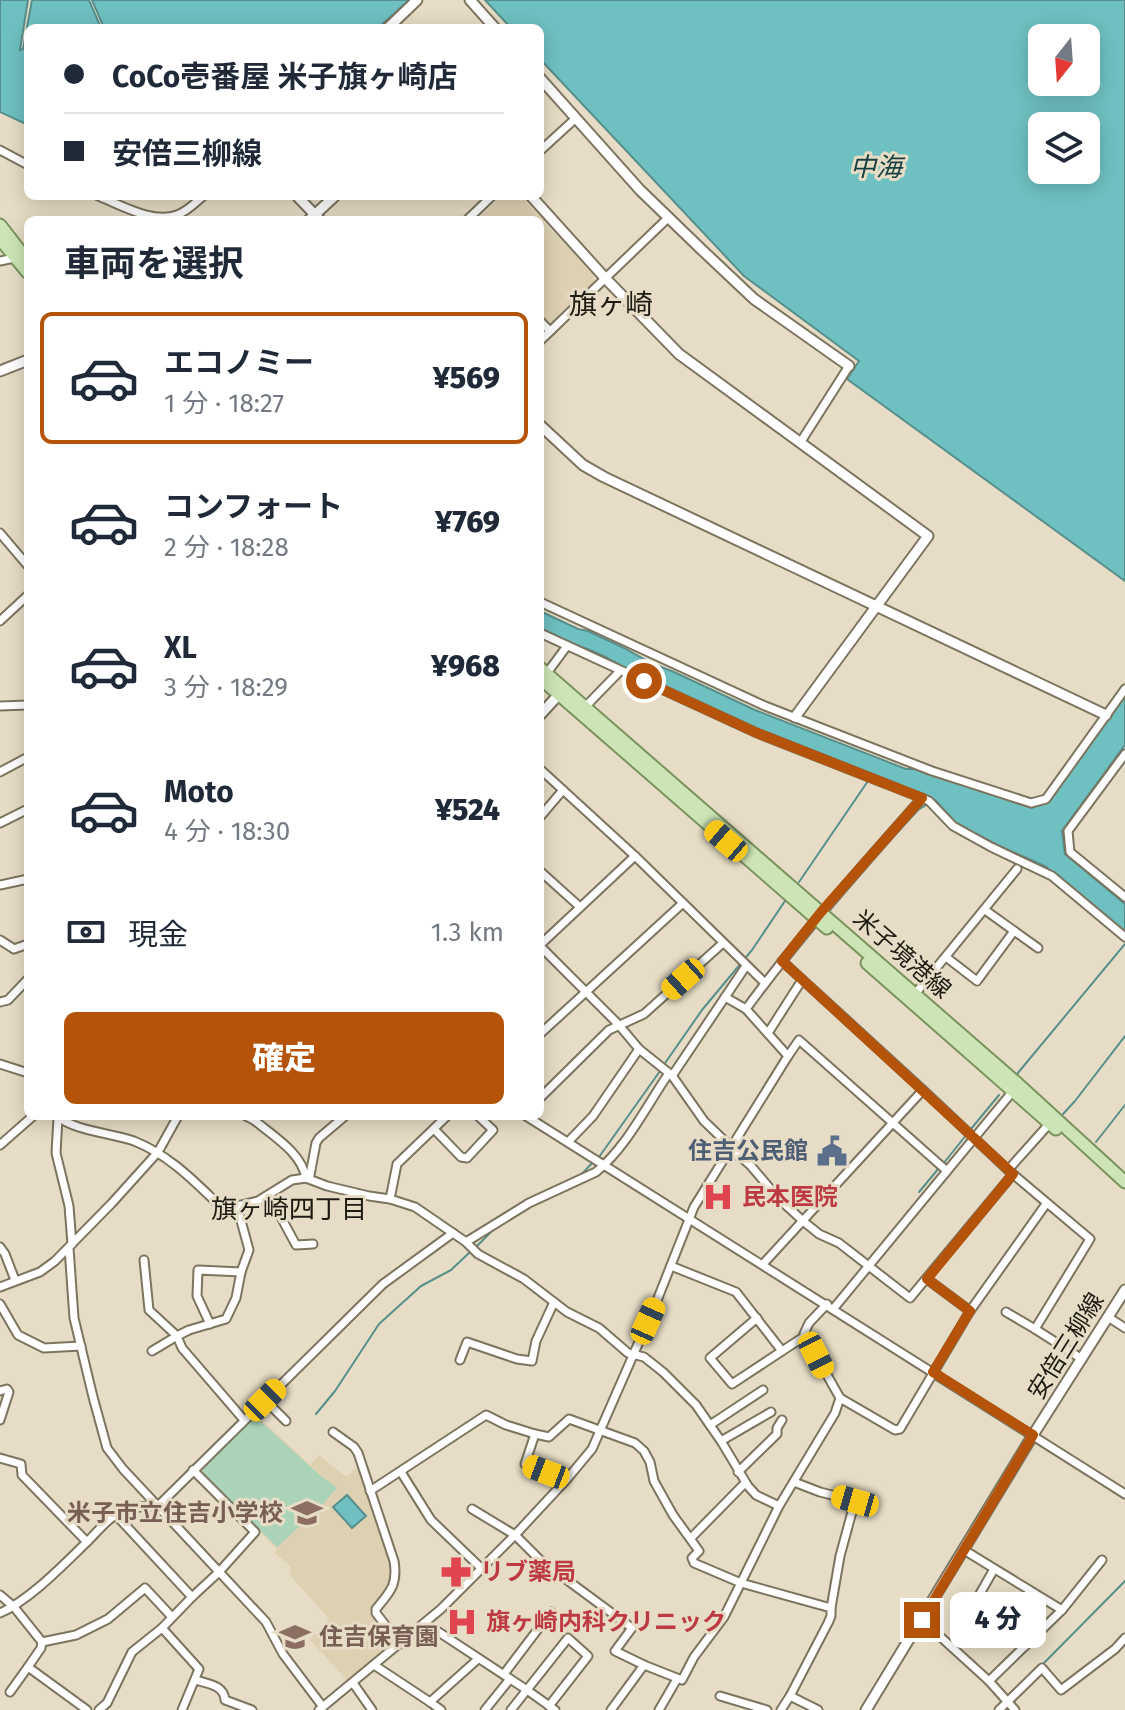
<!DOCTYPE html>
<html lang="ja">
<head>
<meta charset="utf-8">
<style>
	:root { --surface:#fff; --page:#f2f2f3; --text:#1f2937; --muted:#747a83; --line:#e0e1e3; --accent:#b45309 }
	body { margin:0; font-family:"Fira Sans","Noto Sans JP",sans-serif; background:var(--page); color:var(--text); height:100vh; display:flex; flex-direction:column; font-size:30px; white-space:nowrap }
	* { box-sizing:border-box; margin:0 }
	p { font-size:26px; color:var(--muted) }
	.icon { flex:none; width:44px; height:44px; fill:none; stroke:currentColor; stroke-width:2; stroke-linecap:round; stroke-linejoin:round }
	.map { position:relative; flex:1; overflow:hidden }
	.sheet { position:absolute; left:24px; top:216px; width:520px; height:904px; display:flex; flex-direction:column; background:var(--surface); border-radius:12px; box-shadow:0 4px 20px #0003 }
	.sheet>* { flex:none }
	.banner { position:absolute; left:24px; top:24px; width:520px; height:176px; border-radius:12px; box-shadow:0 4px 20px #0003; display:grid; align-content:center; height:176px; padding:0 40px; background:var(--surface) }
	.needle { width:52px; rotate:197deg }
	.fabs { position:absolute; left:1028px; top:24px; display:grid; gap:16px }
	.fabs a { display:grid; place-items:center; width:72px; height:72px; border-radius:12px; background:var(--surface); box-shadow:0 4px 20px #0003; font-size:40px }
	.end { position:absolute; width:36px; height:36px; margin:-18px; border:10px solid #b45309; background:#fff; box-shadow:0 0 0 4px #fff }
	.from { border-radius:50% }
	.bubble { position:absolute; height:56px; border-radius:12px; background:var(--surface); box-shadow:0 4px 20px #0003; font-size:26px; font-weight:800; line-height:56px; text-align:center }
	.car { position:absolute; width:24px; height:48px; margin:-24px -12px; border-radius:10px; box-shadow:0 0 6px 2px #0007; background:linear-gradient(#f5c518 24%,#345 0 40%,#f5c518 0 76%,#345 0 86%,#f5c518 0) }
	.banner b { display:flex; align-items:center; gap:28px; height:76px; font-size:30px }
	.banner b+b { border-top:2px solid var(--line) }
	.banner i { width:20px; height:20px; background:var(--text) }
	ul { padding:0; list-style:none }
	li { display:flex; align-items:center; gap:24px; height:132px; margin:0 16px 12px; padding:0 24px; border:4px solid transparent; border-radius:12px }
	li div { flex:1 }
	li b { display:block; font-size:30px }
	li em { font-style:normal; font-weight:800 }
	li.current { border-color:var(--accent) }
	li>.icon { width:72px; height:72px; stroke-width:1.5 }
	h2 { padding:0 40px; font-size:36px; line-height:96px }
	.pay { display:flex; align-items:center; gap:20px; height:88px; padding:0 40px; font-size:30px }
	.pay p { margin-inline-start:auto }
	.button { display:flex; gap:16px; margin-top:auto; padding:16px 40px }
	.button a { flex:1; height:92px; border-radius:12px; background:var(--accent); color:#fff; font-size:32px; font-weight:800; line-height:92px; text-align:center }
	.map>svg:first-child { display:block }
	.built { fill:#ddd1b2 }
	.green { fill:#abd3b7 }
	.water { fill:#6fc1c1; stroke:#578f8c; stroke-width:2; fill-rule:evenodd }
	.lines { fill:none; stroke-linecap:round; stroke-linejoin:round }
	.stream { stroke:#578f8c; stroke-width:2 }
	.street-casing { stroke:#7c745f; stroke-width:11 }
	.secondary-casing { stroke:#7c745f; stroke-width:13 }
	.primary-casing { stroke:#7a935d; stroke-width:15 }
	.street { stroke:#fff; stroke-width:7 }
	.secondary { stroke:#fff; stroke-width:9 }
	.primary { stroke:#cde5b6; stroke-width:11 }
	.route { stroke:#b45309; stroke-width:10 }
	.labels { text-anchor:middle; stroke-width:6; stroke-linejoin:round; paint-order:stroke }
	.street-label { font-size:24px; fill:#1e1b12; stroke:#e7ddc6 }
	.service-label { font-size:24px; font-weight:bold; fill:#4e5e75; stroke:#e7ddc6; text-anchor:end }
	.health-label { font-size:24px; font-weight:bold; fill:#be3a42; stroke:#e7ddc6; text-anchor:start }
	.education-label { font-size:24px; font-weight:bold; fill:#785e54; stroke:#e7ddc6; text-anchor:end }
	.water-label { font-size:26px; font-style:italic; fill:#194040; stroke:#e7ddc6 }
	.neighbourhood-label { font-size:26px; fill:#1e1b12; stroke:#e7ddc6 }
	.quarter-label { font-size:28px; fill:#1e1b12; stroke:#e7ddc6 }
</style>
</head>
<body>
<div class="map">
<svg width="1125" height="1710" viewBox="0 0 1125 1710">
	<rect width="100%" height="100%" fill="#e7ddc6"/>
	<g class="built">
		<polygon points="502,196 520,196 594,275 593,283 552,323 546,322 540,317 540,220 476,220"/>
		<polygon points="255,1414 310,1465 319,1455 345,1476 349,1475 358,1466 391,1559 392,1576 389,1587 369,1612 392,1643 391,1646 348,1681 309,1639 329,1619 290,1575 291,1567 275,1553 277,1549 199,1472 199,1469"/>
	</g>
	<polygon class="green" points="252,1420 259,1420 322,1477 337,1488 317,1511 277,1547 203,1473 203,1469"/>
	<g class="water">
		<polygon points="0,0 28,0 20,50 23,49 32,0 89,0 101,28 28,28 28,125 0,112"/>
		<polygon points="92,0 409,0 378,28 104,28"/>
		<path d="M485,0H1125V581L847,379L859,361L744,276L540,59V28H511ZM1042,38H1086V82H1042ZM1042,126H1086V170H1042Z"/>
		<path d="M540,611L578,629L588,631L624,648L651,663L674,672L755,710L906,769H918L1032,808L1048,802L1125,696V745L1062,831L1065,854L1125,904V932L1045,866L997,845L960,825L958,827L956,826V823L935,800L932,801L930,799L931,798L781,738L762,731L759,732V730L715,710H712V708L644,677L643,678C627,670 613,660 597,653C586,648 576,646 566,641L565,642L540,629Z"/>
		<polygon points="347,1495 366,1516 352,1528 333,1507"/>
	</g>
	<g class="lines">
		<g class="stream">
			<polyline points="892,838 918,810 926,805"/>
			<polyline points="799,882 868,781"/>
			<polyline points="663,1066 702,1010 752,950 785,901"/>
			<polyline points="1017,1074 1125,944"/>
			<polyline points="1063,1114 1075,1101 1125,1036"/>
			<polyline points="971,1129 999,1095"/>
			<polyline points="1096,1142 1125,1105"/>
			<polyline points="599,1157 660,1071"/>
			<polyline points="943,1164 967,1134"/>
			<polyline points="579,1177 594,1161"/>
			<polyline points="919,1192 939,1168"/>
			<polyline points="475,1248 493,1230"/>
			<polyline points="316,1414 335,1391 379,1324 421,1286 451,1270 470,1252"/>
			<polyline points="1043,1664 1125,1581"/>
		</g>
		<g class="street-casing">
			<g id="street">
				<polyline points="0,150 28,165"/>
				<polyline points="540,151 576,118"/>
				<path d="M98,196C121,205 153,224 177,215C188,211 195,203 203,196"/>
				<polyline points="467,220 492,196"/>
				<polyline points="0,261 14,258"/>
				<polyline points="540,321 550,331"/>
				<polyline points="540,341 669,217"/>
				<polyline points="800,443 849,366"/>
				<polyline points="0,533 28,566"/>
				<polyline points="540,602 765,706 932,771 1031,803 1046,799 1125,689"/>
				<polyline points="0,621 28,595"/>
				<polyline points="547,673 567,646"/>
				<polyline points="0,706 28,705"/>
				<polyline points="586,706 620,671"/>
				<polyline points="1125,754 1068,831 1070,852 1125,897"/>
				<polyline points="540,769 563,790"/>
				<polyline points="0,772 28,757"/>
				<polyline points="922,798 929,801 953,826 991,847 1052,876 1125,937"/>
				<polyline points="540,817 563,790 635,856 765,983"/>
				<polyline points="0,823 28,809"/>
				<polyline points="540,871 580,907"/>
				<polyline points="0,885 28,879"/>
				<polyline points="985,910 1038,948"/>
				<polyline points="0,940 14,949 28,944"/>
				<polyline points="540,945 635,856"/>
				<polyline points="540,946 618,1024 639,1049 593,1116 568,1142"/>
				<polyline points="946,957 977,981 1014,931"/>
				<polyline points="782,961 923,1090 1008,1170 1090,1239 1035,1329 1082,1359"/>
				<polyline points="915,994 1017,869"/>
				<polyline points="725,997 746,1009"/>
				<polyline points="0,1002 8,1000 28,979"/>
				<polyline points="768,1033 802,980"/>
				<polyline points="540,1034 683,903"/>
				<polyline points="788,1056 799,1040 947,1171"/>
				<polyline points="0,1064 28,1073"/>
				<polyline points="671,1074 704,1121 731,1147"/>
				<polyline points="672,1076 746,966"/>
				<polyline points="540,1098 609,1030 644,1014 723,943"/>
				<path d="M57,1116C75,1131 111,1133 134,1141C169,1155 193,1180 219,1205L237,1206L258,1201L292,1180L306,1178L327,1186L369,1196L390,1199L415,1207L466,1242L478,1254L524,1279L567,1312L599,1328L628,1353L644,1357L663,1372L696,1405L721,1441L748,1486L756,1495L779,1506L835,1413L840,1398L804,1334L809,1323L827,1304"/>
				<polyline points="246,1116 254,1120 258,1116"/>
				<polyline points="526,1116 1125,1494"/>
				<polyline points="58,1118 56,1153 69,1206 72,1244"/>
				<path d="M254,1120C273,1136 301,1152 306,1178"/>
				<polyline points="434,1129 461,1157 467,1158 493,1130 478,1116"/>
				<polyline points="0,1145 33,1116"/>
				<polyline points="728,1151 742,1158 751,1166 778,1198 803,1221 819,1234 839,1243 910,1298 1013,1174"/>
				<polyline points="1008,1170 1050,1123"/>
				<polyline points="306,1178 310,1175 316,1143 319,1138 345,1116"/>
				<polyline points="269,1195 296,1245 313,1244"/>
				<polyline points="390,1199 397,1164 447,1116"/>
				<polyline points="237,1206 249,1250 241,1272 236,1298 226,1319 189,1330 177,1336 182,1348 244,1420"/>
				<path d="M466,1242L529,1203L596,1172C626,1148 647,1105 669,1073L639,1049"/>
				<polyline points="0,1247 5,1254 15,1280"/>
				<polyline points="69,1248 74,1318 93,1397 107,1448 123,1469 266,1622 283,1654 323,1707"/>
				<polyline points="144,1260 149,1310 177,1336 152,1351"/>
				<polyline points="763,1264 923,1090"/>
				<polyline points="671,1266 736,1292 782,1351 805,1336"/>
				<polyline points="927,1279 970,1311 1046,1204"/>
				<polyline points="0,1287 40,1272 55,1261 112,1203 158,1152 178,1116"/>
				<polyline points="0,1304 18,1335 44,1348 81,1346"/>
				<polyline points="834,1308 1013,1091"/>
				<polyline points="1006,1312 1035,1329"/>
				<polyline points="1108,1317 1125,1328"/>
				<polyline points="757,1318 710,1358 732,1384 782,1351"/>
				<polyline points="210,1324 197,1296 198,1270 241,1272"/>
				<polyline points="460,1360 467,1342 517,1359 532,1361 536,1341 554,1302"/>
				<polyline points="0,1391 7,1389 9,1392 0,1420"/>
				<polyline points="840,1398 895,1430 900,1429 970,1311"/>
				<polyline points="265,1400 286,1421"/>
				<polyline points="710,1425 763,1390"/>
				<path d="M333,1432L354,1447L358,1453L394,1561C398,1585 390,1592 376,1609V1613L400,1644"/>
				<polyline points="535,1434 549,1437 569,1419 635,1443 644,1451 650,1462 654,1481 673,1515 699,1551 692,1558 694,1563 741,1583 831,1608 831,1616 828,1623 790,1696 818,1710"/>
				<polyline points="721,1441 771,1412"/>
				<polyline points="0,1458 21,1464 22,1475 87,1542"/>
				<polyline points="401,1472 431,1520 482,1569"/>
				<polyline points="738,1472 777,1434 777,1428 782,1420"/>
				<polyline points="794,1482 820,1492 855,1501 840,1556 831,1608"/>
				<polyline points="370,1491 486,1415 506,1425 535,1434 525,1464 567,1479"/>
				<polyline points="472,1509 515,1535 540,1560 632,1628 615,1651 644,1665 682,1680 694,1657 724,1617 779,1506"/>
				<polyline points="115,1514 192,1597 219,1572 255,1532 193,1470"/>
				<polyline points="691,1538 745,1483"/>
				<polyline points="964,1550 1062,1610"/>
				<polyline points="994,1569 973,1606 1025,1646"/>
				<polyline points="0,1595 14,1607 42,1642 76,1635 108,1619 145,1588 172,1617"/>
				<path d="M0,1613C30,1600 64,1564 88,1541C98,1531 108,1518 120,1512C131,1506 146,1507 158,1506L383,1284L453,1233"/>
				<polyline points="922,1620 989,1681"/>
				<polyline points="425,1623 527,1690 555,1710"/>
				<polyline points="162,1628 199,1669 182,1710"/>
				<polyline points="42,1642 41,1648 28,1667 87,1710"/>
				<polyline points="374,1665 430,1702 478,1659"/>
				<polyline points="504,1674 551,1612"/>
				<path d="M196,1680C208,1684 224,1685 225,1700L252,1710"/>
				<polyline points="353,1683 372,1710"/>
				<polyline points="10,1692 28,1667"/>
				<polyline points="720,1696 767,1710"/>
				<polyline points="430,1702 441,1710"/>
				<polyline points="99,1710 107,1703 132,1652 162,1628 192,1597"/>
				<path d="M319,1710L441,1609L515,1535L567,1479L592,1449L656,1303L694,1207L788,1056L746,1009C800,935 861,867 922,798L757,733L540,633"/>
				<polyline points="485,1710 510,1679"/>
				<polyline points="511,1710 568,1638 588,1656 549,1706"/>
				<polyline points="611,1710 644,1665"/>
				<polyline points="659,1710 677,1679"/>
				<polyline points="781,1710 790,1696"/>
				<polyline points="999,1710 1042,1668 1061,1690 1115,1649 1125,1638"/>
				<polyline points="1015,1710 989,1681 1062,1610 1102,1560"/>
			</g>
		</g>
		<g class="secondary-casing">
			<g id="secondary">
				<polyline points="470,0 495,28"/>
				<polyline points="388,28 417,0"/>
				<polyline points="540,78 640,190 701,249 754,299 849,366"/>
				<polyline points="297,196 320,220"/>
				<polyline points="531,196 605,278 679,354 928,536 795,717"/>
				<polyline points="309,220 335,196"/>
				<polyline points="0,371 28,360"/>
				<polyline points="540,425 583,465 604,477 1106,715"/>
				<polyline points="540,715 562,691"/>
				<polyline points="866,1710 1033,1435 1125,1290"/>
			</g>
		</g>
		<g class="primary-casing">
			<g id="primary">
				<polyline points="0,225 28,261"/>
				<polyline points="0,239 28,273"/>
				<polyline points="540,668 1018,1084 1125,1182"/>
				<polyline points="540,678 827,928"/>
				<polyline points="867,963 1056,1129"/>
			</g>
		</g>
		<use href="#street" class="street"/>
		<use href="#secondary" class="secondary"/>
		<use href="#primary" class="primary"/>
	</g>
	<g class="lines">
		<polyline class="route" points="644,681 757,733 922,798 821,912 782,961 1013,1174 927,1279 970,1311 933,1372 1033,1435 922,1620"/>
	</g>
	<defs>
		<g id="civic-bare" transform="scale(2.4)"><path d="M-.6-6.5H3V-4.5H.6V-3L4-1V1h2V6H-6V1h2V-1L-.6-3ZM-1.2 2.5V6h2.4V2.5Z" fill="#5c6f8a" stroke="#e7ddc6" stroke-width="2.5" paint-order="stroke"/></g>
		<g id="hospital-bare" transform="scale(2.4)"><path d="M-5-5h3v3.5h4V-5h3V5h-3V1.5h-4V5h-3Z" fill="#e0444e" stroke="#e7ddc6" stroke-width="2.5" paint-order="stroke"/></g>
		<g id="school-bare" transform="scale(2.4)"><path d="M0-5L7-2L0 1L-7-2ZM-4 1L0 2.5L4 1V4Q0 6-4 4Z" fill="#8d6e63" stroke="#e7ddc6" stroke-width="2.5" paint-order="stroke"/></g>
		<g id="pharmacy-bare" transform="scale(2.4)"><path d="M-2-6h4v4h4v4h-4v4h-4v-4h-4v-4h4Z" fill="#e0444e" stroke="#e7ddc6" stroke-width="2.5" paint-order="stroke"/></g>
	</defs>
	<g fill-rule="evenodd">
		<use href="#civic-bare" x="832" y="1151"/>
		<use href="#hospital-bare" x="718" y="1197"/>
		<use href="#school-bare" x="307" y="1513"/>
		<use href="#pharmacy-bare" x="456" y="1572"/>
		<use href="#hospital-bare" x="462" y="1622"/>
		<use href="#school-bare" x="295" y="1637"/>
	</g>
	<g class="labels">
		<g class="street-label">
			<text transform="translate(902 954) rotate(41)" y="8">米子境港線</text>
			<text transform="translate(1066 1346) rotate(-58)" y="8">安倍三柳線</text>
		</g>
		<g class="service-label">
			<text x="808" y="1159">住吉公民館</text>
		</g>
		<g class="health-label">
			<text x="742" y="1205">民本医院</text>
			<text x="480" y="1580">リブ薬局</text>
			<text x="486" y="1630">旗ヶ崎内科クリニック</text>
		</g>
		<g class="education-label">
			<text x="283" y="1521">米子市立住吉小学校</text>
			<text x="319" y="1645" text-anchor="start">住吉保育園</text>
		</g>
		<g class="water-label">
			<text x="876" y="176">中海</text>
		</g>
		<g class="neighbourhood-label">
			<text x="289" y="1218">旗ヶ崎四丁目</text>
		</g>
		<g class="quarter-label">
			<text x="611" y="314">旗ヶ崎</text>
		</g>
	</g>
</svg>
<div class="fabs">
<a><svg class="needle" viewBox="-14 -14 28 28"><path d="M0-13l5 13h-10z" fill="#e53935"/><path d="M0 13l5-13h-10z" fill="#747a83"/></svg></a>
<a><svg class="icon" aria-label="layers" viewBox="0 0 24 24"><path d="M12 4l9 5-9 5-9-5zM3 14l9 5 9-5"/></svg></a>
</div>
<i class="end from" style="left:644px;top:681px"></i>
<i class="end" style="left:922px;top:1620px"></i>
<div class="bubble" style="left:950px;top:1592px;width:96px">4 分</div>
<i class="car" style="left:726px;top:841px;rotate:311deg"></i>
<i class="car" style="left:683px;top:979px;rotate:228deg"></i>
<i class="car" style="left:648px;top:1321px;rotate:24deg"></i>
<i class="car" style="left:816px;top:1355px;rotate:153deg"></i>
<i class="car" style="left:265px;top:1400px;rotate:45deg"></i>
<i class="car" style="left:546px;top:1472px;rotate:291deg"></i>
<i class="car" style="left:855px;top:1501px;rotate:286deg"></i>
<div class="banner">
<b><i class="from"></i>CoCo壱番屋 米子旗ヶ崎店</b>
<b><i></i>安倍三柳線</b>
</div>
<section class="sheet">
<h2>車両を選択</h2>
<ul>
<li class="current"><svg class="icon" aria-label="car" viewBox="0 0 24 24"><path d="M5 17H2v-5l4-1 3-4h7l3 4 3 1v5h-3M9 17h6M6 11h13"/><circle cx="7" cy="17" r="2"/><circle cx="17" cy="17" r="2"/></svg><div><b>エコノミー</b><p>1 分 · 18:27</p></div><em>¥569</em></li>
<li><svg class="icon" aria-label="car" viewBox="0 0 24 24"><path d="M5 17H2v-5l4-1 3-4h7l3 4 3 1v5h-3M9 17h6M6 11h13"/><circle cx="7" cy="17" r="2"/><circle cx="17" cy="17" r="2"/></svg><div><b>コンフォート</b><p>2 分 · 18:28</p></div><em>¥769</em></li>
<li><svg class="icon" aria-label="car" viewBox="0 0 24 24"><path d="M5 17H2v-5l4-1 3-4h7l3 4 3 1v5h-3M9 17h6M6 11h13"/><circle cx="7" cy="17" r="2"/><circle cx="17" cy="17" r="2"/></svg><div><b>XL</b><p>3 分 · 18:29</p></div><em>¥968</em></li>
<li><svg class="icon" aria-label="car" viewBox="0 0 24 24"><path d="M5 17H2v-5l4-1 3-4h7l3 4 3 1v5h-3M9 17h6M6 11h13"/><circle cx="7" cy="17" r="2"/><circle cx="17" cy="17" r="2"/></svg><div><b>Moto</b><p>4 分 · 18:30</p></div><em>¥524</em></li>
</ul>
<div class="pay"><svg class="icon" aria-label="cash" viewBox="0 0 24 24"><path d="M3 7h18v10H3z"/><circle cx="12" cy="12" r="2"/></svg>現金<p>1.3 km</p></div>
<div class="button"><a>確定</a></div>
</section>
</div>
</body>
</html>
